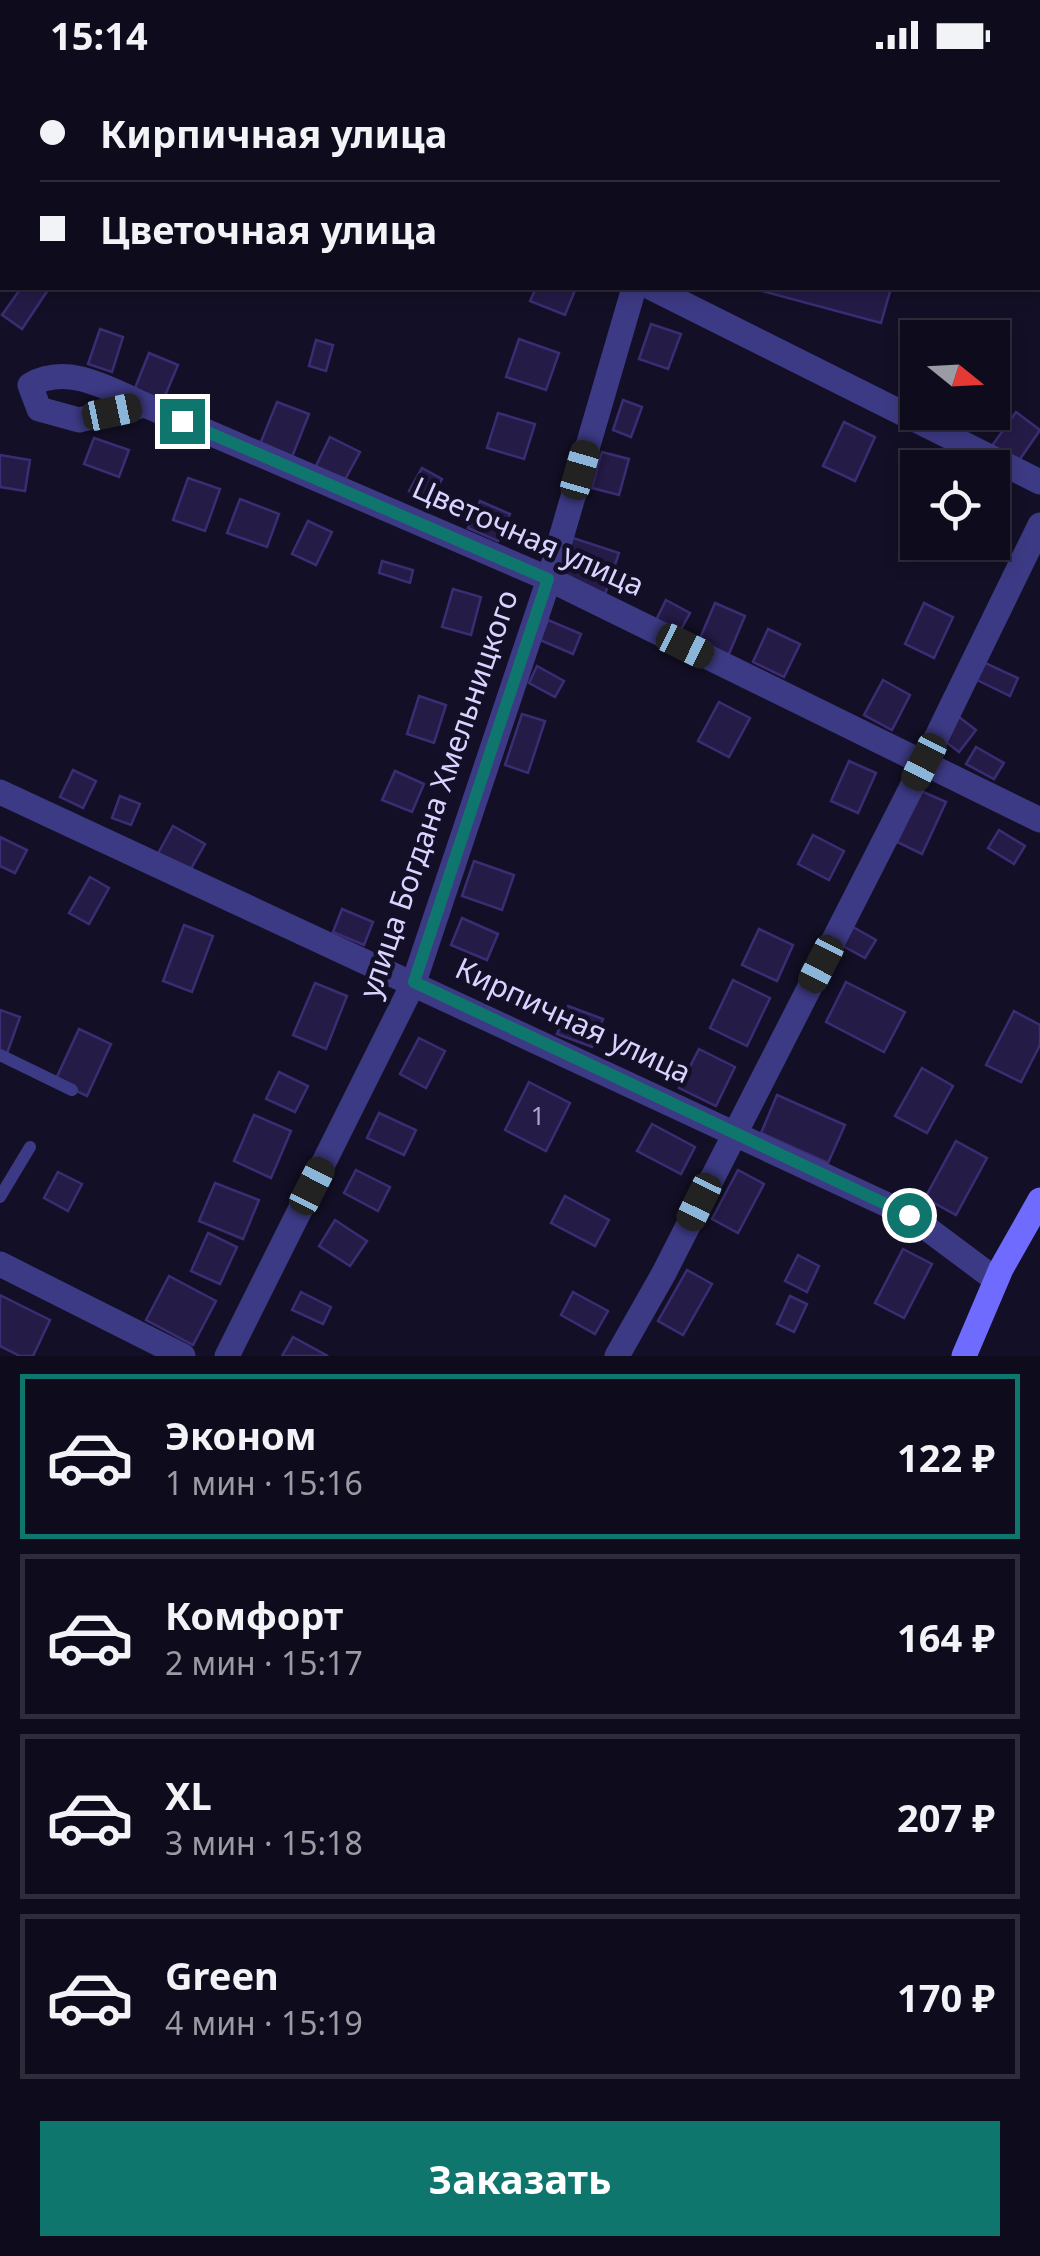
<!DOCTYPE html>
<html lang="ru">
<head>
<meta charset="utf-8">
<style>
	:root { --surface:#0e0b1c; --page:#171425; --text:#f1f3f6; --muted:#9b9ba3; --line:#2e2b3b; --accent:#0f766e }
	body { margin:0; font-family:"Noto Sans",sans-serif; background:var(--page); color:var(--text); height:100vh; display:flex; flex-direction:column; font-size:38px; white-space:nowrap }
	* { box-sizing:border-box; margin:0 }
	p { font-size:32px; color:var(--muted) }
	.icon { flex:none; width:55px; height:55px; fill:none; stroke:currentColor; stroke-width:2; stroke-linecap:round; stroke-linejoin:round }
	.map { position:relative; height:1286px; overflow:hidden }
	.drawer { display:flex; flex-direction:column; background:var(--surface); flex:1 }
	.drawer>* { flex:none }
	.guide { position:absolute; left:0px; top:0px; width:1040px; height:220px; box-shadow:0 5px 15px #0003,0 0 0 2px var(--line); display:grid; align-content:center; height:220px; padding:0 40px; background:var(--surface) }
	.needle { width:65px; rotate:108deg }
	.buttons { position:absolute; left:900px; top:250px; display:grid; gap:20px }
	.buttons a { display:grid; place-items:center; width:110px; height:110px; border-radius:0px; background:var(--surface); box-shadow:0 5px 15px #0003,0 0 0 2px var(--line); font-size:50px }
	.end { position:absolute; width:45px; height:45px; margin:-22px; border:12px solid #0f766e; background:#fff; box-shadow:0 0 0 5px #fff }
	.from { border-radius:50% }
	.car { position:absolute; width:30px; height:60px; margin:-30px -15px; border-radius:12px; box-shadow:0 0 8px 2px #0007; background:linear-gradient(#222 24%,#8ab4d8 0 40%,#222 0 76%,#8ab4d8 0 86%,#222 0) }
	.guide b { display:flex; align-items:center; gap:35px; height:95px; font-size:38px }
	.guide b+b { border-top:2px solid var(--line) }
	.guide i { width:25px; height:25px; background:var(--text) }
	ul { padding:18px 0 0; list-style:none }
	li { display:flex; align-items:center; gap:30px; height:165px; margin:0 20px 15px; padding:0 20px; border:5px solid var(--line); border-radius:0px }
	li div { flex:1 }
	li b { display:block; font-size:38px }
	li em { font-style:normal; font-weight:700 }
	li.active { border-color:var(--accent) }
	li>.icon { width:90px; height:90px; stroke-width:1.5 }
	.primary-button { display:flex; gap:20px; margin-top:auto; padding:20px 40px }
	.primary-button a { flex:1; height:115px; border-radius:0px; background:var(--accent); color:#fff; font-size:40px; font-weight:700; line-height:115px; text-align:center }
	.status { display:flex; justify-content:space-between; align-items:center; height:70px; padding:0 50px; background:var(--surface); direction:ltr }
	.status svg { height:28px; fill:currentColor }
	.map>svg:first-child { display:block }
	.building { fill:#241b47; stroke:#3b2d73; stroke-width:2.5 }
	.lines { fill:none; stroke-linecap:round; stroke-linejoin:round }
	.lane { stroke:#3d3a85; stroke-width:12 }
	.street { stroke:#3d3a85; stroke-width:25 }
	.secondary { stroke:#6f6bff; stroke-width:25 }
	.route { stroke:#0f766e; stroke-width:12 }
	.labels { text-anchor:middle; stroke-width:9; stroke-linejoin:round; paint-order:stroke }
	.number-label { font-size:25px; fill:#aca6d1 }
	.street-label { font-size:30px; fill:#d9d4ff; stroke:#130f26 }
</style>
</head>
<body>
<div class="status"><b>15:14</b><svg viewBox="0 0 49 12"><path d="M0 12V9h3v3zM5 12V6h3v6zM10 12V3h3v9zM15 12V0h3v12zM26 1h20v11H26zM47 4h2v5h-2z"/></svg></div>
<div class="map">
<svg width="1040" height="1286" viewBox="0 0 1040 1286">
	<rect width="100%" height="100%" fill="#130f26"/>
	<g class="building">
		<polygon points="21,218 48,220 22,259 2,245"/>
		<polygon points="536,218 576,218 565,245 530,231"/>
		<polygon points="751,218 891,218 881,253"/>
		<polygon points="651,254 681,264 668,299 639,289"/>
		<polygon points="100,259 123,267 112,302 88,294"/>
		<polygon points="519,269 559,283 546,320 506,307"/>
		<polygon points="316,270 333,275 326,301 309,296"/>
		<polygon points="149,283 178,295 159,340 131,328"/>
		<polygon points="623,330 642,337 631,367 613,360"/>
		<polygon points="277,332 309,344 290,392 258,379"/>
		<polygon points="1016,342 1040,360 1014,398 989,380"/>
		<polygon points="498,343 535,354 524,389 487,378"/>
		<polygon points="844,352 875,367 855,411 823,396"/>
		<polygon points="330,367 360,382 342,415 314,400"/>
		<polygon points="94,368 129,380 119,407 84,394"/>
		<polygon points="602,382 629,389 619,425 592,418"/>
		<polygon points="0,385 30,390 25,421 0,417"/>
		<polygon points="422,398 442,409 429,432 409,421"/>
		<polygon points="188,408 220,419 205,461 173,450"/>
		<polygon points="240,429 279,444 267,477 227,463"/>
		<polygon points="480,431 510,444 498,471 468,458"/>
		<polygon points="308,451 332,462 316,495 292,484"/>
		<polygon points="570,467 619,483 602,533 554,518"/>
		<polygon points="382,491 413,500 410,513 379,503"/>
		<polygon points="453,519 481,527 471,565 442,557"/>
		<polygon points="666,530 690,543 679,563 656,550"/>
		<polygon points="715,533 745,546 728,586 698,573"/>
		<polygon points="924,533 953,547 934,588 905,574"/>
		<polygon points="548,550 581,564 573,584 540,570"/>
		<polygon points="768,559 800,574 784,607 753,592"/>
		<polygon points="983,592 1018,608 1010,626 975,609"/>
		<polygon points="537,596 564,611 555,627 529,613"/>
		<polygon points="883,610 910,625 892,660 864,645"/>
		<polygon points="419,626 446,635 434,673 407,664"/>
		<polygon points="719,632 750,648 729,687 698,671"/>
		<polygon points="522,644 545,651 528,703 505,695"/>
		<polygon points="959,647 976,660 959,682 942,669"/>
		<polygon points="976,677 1004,693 994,709 966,694"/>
		<polygon points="849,691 876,703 858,743 831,731"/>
		<polygon points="73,700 96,711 83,738 60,727"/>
		<polygon points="395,701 424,714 412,742 382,730"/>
		<polygon points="921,721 946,732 922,784 897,772"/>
		<polygon points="120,726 140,734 131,755 112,748"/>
		<polygon points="173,756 205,774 188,804 156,787"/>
		<polygon points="999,760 1025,776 1014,794 988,778"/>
		<polygon points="813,765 844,781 829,810 798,794"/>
		<polygon points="0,767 27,780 15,803 0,796"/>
		<polygon points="474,791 514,805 502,840 462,826"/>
		<polygon points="90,807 109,818 89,854 69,843"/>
		<polygon points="342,839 373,852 364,875 333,862"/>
		<polygon points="462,848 498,864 487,890 451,875"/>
		<polygon points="184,855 213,866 192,922 163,911"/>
		<polygon points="853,857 876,870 865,888 843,876"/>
		<polygon points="759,859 793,875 777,911 742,895"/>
		<polygon points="733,910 770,928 747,976 710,958"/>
		<polygon points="846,912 905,942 884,982 826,952"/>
		<polygon points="315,913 347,926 326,979 293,965"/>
		<polygon points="568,936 603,949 592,977 557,964"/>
		<polygon points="0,940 20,947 5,989 0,987"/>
		<polygon points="1014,941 1040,955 1040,975 1021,1012 986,995"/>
		<polygon points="79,959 111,974 87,1026 55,1011"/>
		<polygon points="419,968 445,981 426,1018 400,1004"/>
		<polygon points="699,979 735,997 716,1036 679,1018"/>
		<polygon points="922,998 953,1016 927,1063 895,1046"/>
		<polygon points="279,1002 308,1016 295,1042 266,1029"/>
		<polygon points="529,1012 570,1033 546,1081 505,1060"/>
		<polygon points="777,1025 845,1055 828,1093 761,1063"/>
		<polygon points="379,1043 416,1060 404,1085 367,1068"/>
		<polygon points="254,1045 291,1061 271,1108 234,1091"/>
		<polygon points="652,1054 695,1077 681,1104 637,1081"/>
		<polygon points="956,1071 987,1088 956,1145 925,1128"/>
		<polygon points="356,1100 390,1117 378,1141 344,1123"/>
		<polygon points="738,1100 764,1114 738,1163 712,1149"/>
		<polygon points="58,1102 82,1114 68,1141 44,1128"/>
		<polygon points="215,1113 259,1130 243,1169 199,1151"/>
		<polygon points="565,1126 609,1150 595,1176 551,1153"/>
		<polygon points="335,1150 367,1171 350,1196 319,1176"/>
		<polygon points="208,1163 237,1177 220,1214 191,1201"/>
		<polygon points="903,1179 932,1194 904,1248 875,1233"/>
		<polygon points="798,1185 819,1196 807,1222 785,1211"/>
		<polygon points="687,1200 712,1214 683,1265 658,1251"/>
		<polygon points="169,1206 216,1231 193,1275 146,1250"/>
		<polygon points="301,1222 331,1237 323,1254 292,1240"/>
		<polygon points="573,1222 608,1241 595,1264 561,1245"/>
		<polygon points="0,1225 50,1250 33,1286 20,1286 0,1276"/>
		<polygon points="790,1226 807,1234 794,1262 777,1254"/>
		<polygon points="293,1267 328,1286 282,1286"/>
	</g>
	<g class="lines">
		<g class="lane">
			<polyline points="0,985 72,1020"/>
			<polyline points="0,1127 30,1077"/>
		</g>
		<g class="street">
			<polyline points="686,0 694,2"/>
			<polyline points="1038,102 1040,103"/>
			<polyline points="652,218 1040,412"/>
			<path d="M145,335L79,350L39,339L30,315C68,293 109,319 145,335L549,509L1040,750"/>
			<polyline points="0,722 909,1145 996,1210"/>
			<polyline points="0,1194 183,1286"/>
			<polyline points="227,1286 414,912 549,509 634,218"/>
			<polyline points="617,1286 664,1203 924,693 1040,455"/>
		</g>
		<polyline class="secondary" points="964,1286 1001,1199 1040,1130"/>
	</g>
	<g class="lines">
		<polyline class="route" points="182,351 548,509 414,912 909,1145"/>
	</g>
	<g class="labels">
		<g class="number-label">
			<text x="538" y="1055">1</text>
		</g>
		<g class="street-label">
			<text transform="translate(528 467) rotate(24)" y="10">Цветочная улица</text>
			<text transform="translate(439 724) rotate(-71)" y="10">улица Богдана Хмельницкого</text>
			<text transform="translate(573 951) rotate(25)" y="10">Кирпичная улица</text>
		</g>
	</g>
</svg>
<div class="buttons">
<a><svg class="needle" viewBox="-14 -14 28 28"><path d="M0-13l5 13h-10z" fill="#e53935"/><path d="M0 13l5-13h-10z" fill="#9b9ba3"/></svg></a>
<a><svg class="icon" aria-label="locate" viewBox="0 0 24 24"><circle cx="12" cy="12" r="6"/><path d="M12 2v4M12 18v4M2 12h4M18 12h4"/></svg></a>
</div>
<i class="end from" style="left:909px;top:1145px"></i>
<i class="end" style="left:182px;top:351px"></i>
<i class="car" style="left:112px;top:342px;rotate:78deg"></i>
<i class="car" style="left:580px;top:400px;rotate:16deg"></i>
<i class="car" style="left:685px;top:576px;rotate:116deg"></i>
<i class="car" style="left:924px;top:692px;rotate:207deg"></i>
<i class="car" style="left:821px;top:894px;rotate:207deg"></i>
<i class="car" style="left:312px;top:1116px;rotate:27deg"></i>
<i class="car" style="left:699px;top:1132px;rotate:206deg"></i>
<div class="guide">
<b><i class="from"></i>Кирпичная улица</b>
<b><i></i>Цветочная улица</b>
</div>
</div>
<section class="drawer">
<ul>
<li class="active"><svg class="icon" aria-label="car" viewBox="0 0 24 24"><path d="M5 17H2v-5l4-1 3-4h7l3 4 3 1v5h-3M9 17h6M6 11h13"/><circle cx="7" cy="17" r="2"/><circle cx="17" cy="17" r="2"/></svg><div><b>Эконом</b><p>1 мин · 15:16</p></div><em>122 ₽</em></li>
<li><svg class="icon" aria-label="car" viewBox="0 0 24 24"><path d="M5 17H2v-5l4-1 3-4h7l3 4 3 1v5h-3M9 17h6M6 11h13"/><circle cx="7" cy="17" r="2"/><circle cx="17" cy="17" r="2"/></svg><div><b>Комфорт</b><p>2 мин · 15:17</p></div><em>164 ₽</em></li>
<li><svg class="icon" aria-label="car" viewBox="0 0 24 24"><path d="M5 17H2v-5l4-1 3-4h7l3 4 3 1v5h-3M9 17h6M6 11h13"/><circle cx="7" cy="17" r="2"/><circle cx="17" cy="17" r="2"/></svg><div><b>XL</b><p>3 мин · 15:18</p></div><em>207 ₽</em></li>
<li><svg class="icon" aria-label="car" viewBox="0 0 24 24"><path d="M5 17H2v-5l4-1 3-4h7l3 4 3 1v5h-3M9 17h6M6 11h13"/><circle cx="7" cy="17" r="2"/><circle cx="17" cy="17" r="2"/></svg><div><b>Green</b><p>4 мин · 15:19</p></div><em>170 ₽</em></li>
</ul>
<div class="primary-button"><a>Заказать</a></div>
</section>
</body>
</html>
